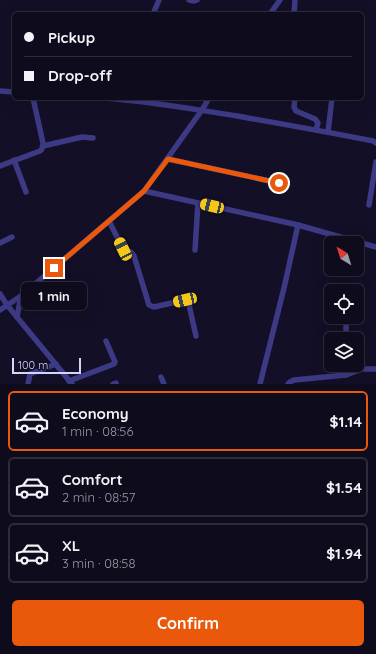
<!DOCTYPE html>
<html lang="en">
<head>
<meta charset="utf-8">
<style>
	:root { --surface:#0e0b1c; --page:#1c1929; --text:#f1f3f6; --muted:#9b9ba3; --line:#2e2b3b; --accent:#ea580c }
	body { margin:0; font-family:Quicksand,sans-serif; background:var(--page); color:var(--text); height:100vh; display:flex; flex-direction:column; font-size:15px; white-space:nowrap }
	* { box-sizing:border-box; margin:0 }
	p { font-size:13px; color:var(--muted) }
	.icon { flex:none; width:22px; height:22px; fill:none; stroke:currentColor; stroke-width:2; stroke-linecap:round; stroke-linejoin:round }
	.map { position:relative; height:384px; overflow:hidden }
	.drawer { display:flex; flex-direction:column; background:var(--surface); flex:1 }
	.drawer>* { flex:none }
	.guide { position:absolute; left:12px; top:12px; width:352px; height:88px; border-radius:6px; box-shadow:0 4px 16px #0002,0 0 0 1px var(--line); display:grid; align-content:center; height:88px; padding:0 12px; background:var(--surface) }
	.needle { width:26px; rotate:322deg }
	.fabs { position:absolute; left:324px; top:236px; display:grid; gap:8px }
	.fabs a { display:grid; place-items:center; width:40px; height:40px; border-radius:6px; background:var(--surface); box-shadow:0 4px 16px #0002,0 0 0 1px var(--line); font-size:20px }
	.scale { position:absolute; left:12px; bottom:10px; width:69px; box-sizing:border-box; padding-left:4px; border:2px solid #d9d4ff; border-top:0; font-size:11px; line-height:14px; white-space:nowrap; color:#d9d4ff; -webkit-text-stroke:3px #130f26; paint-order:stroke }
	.end { position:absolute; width:18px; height:18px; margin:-9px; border:5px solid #ea580c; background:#fff; box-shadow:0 0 0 2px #fff }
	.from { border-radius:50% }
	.bubble { position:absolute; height:28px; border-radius:6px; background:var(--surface); box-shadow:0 4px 16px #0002,0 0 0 1px var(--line); font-size:13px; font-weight:700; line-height:28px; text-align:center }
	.car { position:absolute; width:12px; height:24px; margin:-12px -6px; border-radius:5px; box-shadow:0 0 3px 1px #0007; background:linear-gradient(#f5c518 24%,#345 0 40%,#f5c518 0 76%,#345 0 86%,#f5c518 0) }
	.guide b { display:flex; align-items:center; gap:14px; height:38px; font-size:15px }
	.guide b+b { border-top:1px solid var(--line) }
	.guide i { width:10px; height:10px; background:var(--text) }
	ul { padding:7px 0 0; list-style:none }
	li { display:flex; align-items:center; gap:12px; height:60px; margin:0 8px 6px; padding:0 4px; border:2px solid var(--line); border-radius:6px }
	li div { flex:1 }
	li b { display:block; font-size:15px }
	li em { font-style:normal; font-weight:700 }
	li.active { border-color:var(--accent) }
	li>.icon { width:36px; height:36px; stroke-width:1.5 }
	.button { display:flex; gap:8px; margin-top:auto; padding:8px 12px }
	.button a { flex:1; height:46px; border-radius:6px; background:var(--accent); color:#fff; font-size:16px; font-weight:700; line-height:46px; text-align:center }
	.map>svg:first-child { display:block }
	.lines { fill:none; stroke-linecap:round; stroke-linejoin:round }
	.minor { stroke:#3d3a85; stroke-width:5.5 }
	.route { stroke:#ea580c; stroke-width:5 }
</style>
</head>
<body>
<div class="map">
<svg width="376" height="384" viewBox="0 0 376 384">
	<rect width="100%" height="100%" fill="#130f26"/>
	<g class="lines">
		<g class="minor">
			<polyline points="189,0 194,1 197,0"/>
			<polyline points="153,14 159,0"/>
			<polyline points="270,14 280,0"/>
			<polyline points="294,14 295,0"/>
			<polyline points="0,91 14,92"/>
			<path d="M104,98C148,101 193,109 237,116C282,124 328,132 373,141L376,143"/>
			<polyline points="295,98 294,107 296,111 315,119 318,123 316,130"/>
			<polyline points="328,132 332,98"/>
			<polyline points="43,146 82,137 93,138"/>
			<polyline points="168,159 279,183"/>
			<polyline points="14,160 26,192"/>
			<polyline points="0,166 40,151 42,149 43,143 33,98"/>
			<polyline points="144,191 202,110 209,98"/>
			<polyline points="369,205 376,162"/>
			<polyline points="109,221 123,249 131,252 134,256 149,305 154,307 185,300 188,302 189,305 196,336"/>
			<polyline points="0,243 12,237"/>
			<polyline points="195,250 198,203"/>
			<polyline points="0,294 7,305 72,384"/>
			<polyline points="0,310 21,296 144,191 298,225 376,247"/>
			<polyline points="17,317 21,296"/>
			<polyline points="346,339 346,318"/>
			<polyline points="346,375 346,365"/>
			<polyline points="161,377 164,384"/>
			<polyline points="69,381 114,364 115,362 106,341"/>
			<polyline points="28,384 30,374 56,364"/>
			<polyline points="113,384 116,383"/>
			<polyline points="260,384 284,288 298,225"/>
			<polyline points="288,384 290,382 294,380 346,375 362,369 376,369"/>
		</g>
	</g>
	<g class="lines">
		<polyline class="route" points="54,268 144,191 168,159 279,183"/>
	</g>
</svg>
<div class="fabs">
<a><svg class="needle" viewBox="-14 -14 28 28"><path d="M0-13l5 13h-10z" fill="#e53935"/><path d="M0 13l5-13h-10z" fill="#9b9ba3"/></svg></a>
<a><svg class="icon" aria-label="locate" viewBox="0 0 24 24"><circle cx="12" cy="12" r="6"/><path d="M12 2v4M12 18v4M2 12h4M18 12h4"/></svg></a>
<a><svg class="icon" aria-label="layers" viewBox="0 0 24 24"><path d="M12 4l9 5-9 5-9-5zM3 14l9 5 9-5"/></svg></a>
</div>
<div class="scale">100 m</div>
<i class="end from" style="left:279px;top:183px"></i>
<i class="end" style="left:54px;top:268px"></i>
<div class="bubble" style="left:21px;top:282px;width:66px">1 min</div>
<i class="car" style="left:212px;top:206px;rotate:283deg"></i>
<i class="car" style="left:123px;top:249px;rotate:334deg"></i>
<i class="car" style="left:185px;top:300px;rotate:257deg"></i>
<div class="guide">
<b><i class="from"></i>Pickup</b>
<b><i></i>Drop-off</b>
</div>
</div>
<section class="drawer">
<ul>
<li class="active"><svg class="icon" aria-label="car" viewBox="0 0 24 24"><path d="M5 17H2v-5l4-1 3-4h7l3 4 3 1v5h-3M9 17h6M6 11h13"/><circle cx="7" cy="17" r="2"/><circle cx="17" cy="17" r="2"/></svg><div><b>Economy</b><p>1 min · 08:56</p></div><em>$1.14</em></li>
<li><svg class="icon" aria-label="car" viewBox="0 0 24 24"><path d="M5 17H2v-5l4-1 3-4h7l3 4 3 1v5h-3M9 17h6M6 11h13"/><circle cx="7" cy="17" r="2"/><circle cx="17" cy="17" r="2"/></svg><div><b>Comfort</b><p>2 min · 08:57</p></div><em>$1.54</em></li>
<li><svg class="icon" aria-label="car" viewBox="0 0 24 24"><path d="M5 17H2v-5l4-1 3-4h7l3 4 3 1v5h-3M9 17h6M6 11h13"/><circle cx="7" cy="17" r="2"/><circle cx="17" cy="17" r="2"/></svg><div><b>XL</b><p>3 min · 08:58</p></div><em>$1.94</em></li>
</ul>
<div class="button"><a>Confirm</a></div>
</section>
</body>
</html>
